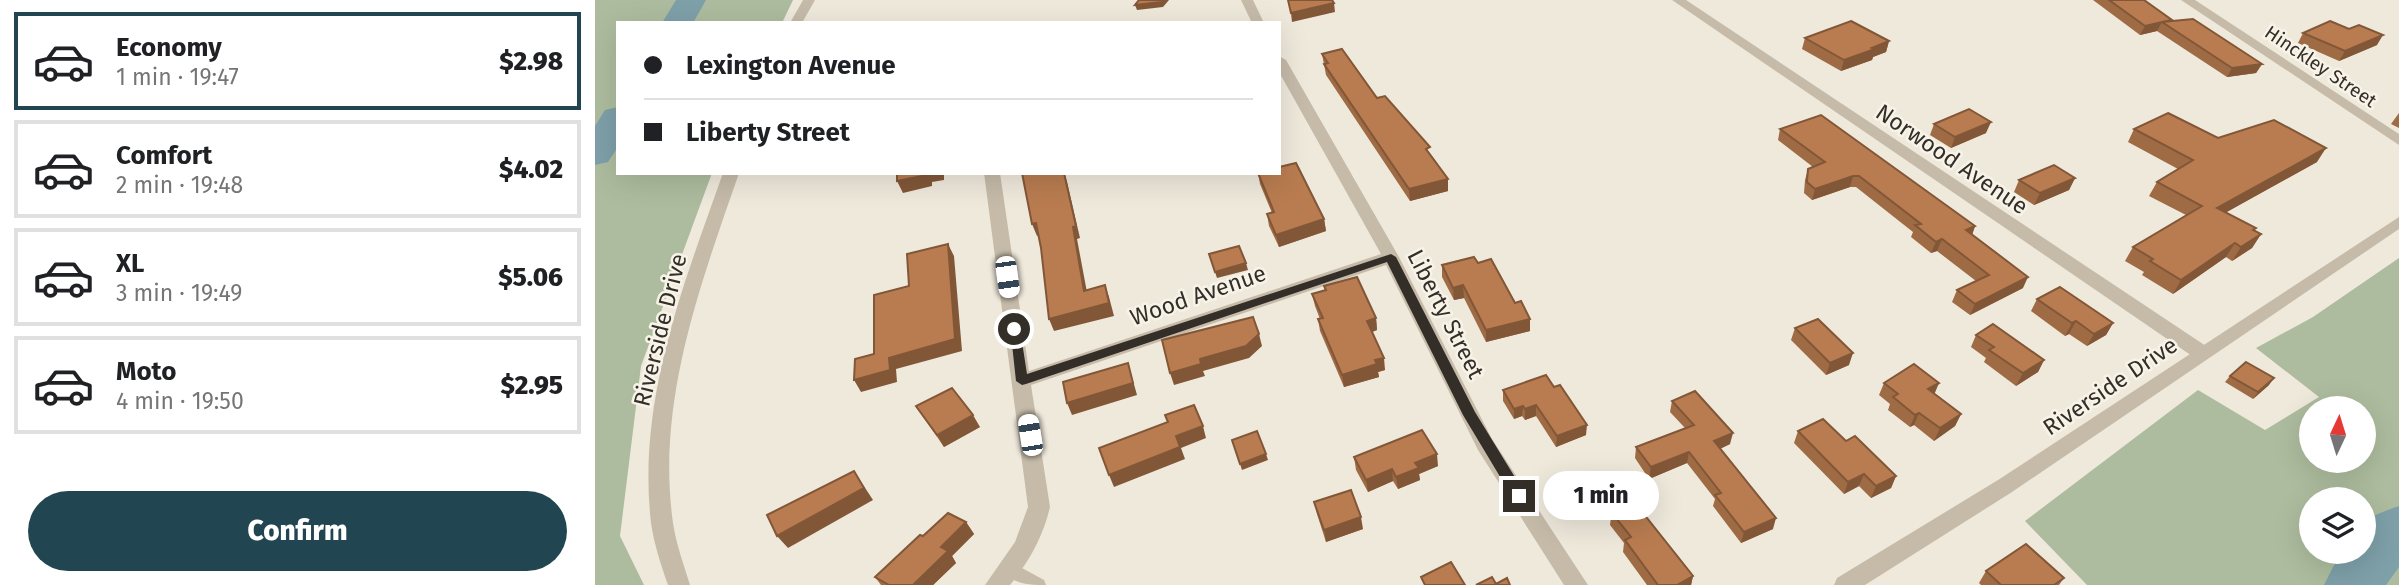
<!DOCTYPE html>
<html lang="en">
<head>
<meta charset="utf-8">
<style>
	:root { --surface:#fff; --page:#f2f2f2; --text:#202124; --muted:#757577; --line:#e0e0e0; --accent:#224651 }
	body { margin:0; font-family:"Fira Sans",sans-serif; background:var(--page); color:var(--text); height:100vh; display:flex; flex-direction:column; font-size:26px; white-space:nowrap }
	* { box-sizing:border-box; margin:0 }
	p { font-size:23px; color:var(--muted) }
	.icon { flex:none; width:38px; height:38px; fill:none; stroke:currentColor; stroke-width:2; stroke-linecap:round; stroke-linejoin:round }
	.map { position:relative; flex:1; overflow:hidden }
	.side { display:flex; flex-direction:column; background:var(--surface); width:595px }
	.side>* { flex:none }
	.top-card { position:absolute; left:21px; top:21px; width:665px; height:154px; border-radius:0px; box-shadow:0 7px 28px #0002; display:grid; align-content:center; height:154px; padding:0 28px; background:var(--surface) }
	.needle { width:46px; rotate:4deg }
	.buttons { position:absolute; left:1704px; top:396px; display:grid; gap:14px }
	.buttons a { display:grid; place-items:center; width:77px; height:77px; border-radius:50%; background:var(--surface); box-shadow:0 7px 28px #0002; font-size:35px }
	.end { position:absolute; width:32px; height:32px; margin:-16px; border:9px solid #342e28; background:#fff; box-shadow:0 0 0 4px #fff }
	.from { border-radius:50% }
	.bubble { position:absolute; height:49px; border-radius:24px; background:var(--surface); box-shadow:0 7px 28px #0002; font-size:23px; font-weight:800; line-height:49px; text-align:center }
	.car { position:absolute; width:21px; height:42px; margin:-21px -10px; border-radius:9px; box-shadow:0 0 5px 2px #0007; background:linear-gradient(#fff 24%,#345 0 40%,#fff 0 76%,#345 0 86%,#fff 0) }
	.top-card b { display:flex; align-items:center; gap:24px; height:66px; font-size:26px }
	.top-card b+b { border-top:2px solid var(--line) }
	.top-card i { width:18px; height:18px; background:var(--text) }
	ul { padding:12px 0 0; list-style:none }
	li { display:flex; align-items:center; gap:21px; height:98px; margin:0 14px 10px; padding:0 14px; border:4px solid var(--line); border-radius:0px }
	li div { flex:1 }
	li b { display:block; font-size:26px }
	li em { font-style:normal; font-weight:800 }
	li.selected { border-color:var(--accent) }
	li>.icon { width:63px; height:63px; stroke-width:1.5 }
	.action { display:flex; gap:14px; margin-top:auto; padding:14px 28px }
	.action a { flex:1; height:80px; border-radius:42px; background:var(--accent); color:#fff; font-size:28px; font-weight:800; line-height:80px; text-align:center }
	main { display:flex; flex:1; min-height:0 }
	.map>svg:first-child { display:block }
	.green { fill:#adbc9e; fill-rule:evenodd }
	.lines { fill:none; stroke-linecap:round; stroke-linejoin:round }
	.river { fill:#7ea0a9; fill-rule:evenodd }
	.service { fill:#c6bba9; fill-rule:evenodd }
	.minor { fill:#c6bba9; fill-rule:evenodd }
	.tertiary { fill:#c6bba9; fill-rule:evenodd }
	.wall { fill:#9f6b45 }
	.shaded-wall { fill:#825738 }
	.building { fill:#b97c50; stroke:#825738; stroke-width:2 }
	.route { fill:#342e28 }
	.labels { text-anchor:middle; stroke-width:5; stroke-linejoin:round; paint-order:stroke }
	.far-street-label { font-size:19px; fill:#342e28; stroke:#f7f3e8 }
	.street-label { font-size:23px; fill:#342e28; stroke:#f7f3e8 }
</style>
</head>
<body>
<main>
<section class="side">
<ul>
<li class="selected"><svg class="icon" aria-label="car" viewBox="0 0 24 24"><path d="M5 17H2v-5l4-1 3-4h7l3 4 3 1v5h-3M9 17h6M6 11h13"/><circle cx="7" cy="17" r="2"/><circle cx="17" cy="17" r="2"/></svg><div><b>Economy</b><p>1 min · 19:47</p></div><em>$2.98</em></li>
<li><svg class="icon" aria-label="car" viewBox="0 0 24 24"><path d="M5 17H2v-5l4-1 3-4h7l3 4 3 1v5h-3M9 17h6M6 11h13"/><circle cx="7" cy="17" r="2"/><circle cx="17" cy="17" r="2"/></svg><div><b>Comfort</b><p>2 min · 19:48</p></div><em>$4.02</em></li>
<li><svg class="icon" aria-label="car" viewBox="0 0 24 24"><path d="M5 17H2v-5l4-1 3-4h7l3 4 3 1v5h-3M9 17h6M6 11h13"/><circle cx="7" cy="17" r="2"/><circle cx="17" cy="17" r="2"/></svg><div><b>XL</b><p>3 min · 19:49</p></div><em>$5.06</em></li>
<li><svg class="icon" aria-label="car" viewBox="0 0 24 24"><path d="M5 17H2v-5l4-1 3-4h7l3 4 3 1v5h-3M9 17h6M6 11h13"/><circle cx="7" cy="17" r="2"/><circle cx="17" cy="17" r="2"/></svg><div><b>Moto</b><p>4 min · 19:50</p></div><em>$2.95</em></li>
</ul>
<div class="action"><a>Confirm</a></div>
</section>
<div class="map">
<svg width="1804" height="585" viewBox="0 0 1804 585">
	<rect width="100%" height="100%" fill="#efe9dc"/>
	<g class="green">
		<polygon points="0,0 198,0 187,23 23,23 23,173 117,173 46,366 25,536 49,585 0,585"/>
		<path d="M1804,258V585H1492L1430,521L1603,390L1670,430L1724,397L1661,348L1718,317ZM1717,408H1769V460H1717ZM1717,499H1769V551H1717Z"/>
	</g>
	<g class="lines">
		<g class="river">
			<polygon points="81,0 111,0 98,23 67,23"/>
			<polygon points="23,107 23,147 13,162 0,165 0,126 10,110"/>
			<path d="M1804,506V567L1791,585H1729L1738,567L1750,551H1769C1769,517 1773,517 1804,506Z"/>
		</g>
		<path class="service" d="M414,561L449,580L451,585C434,585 415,584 406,568L408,563Z"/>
		<g class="minor">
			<polygon points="646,0 658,0 669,23 657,23"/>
			<polygon points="1077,0 1091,0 1614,348 1616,353 1614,358 1600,358"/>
			<polygon points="1586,0 1600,0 1804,134 1804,145"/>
			<path d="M684,56L691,60L804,257L897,439L993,585H969L883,450L791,265L436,385L455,507C448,537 434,562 415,585H390L420,542L433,507L389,173H405L434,371L786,254L684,72Z"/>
		</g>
		<g class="tertiary">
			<polygon points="208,0 220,0 207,23 195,23"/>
			<path d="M128,173H144C105,286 61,402 78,523C81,544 89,565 95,585H73C66,565 59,544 56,523C42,401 88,286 128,173Z"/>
			<polygon points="1804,217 1804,229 1417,492 1270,585 1239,585 1242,578 1403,480"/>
		</g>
	</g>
	<g class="wall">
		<polygon points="1498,0 1549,0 1577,20 1577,21 1667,64 1661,73 1632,77 1562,31 1545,35"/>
		<polygon points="1708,33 1782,45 1744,61 1703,43"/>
		<polygon points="1210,38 1294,41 1291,52 1278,57 1277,60 1246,71 1207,49"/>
		<polygon points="727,54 782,98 836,155 853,179 853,191 815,201 731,75"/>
		<polygon points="1804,113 1804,128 1796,124"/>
		<polygon points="1339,124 1391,133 1356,148 1335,135"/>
		<polygon points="1185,129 1380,226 1377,235 1428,288 1375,315 1357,302 1362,290 1381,281 1342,251 1336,253 1316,237 1318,232 1261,187 1255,187 1217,200 1209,193 1210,180 1213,169 1218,167 1183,140"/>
		<polygon points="1539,129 1623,138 1722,162 1631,212 1666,234 1657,248 1637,261 1631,257 1578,294 1547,275 1549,272 1530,261 1538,247 1591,215 1554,196 1562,182 1583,169 1533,142"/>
		<polygon points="663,173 729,219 731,231 684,247 674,226 672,214 677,213 665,184"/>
		<polygon points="1480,178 1474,190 1439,205 1419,192 1424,180"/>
		<polygon points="883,263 935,331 891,342 869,298 859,300 847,277 847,265"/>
		<polygon points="729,286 781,318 782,330 777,332 790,370 783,372 784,377 749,387 725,331 723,319 725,319 720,306 717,294 730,290"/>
		<polygon points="1442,299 1518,323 1511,335 1492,346 1474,334 1470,336 1436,311"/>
		<polygon points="1200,328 1254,365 1231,375 1196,340"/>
		<polygon points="1381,335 1449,360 1443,372 1421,386 1389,362 1391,358 1376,347"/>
		<polygon points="951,375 991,435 961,447 941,416 930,420 927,416 919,419 908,401 908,390"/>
		<polygon points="1635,376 1674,385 1658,399 1630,382"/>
		<polygon points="1289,383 1339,394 1366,414 1360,426 1339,441 1319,425 1315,427 1293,410 1295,404 1284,395"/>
		<polygon points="1077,401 1135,444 1125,449 1178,529 1146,543 1118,506 1120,499 1092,463 1054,479 1040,458 1041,447 1090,428 1075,412"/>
		<polygon points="321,406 385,427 349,447"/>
		<polygon points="1203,431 1251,441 1301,476 1296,488 1276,498 1264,486 1249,494 1199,443"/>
		<polygon points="759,457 843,466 824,474 825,480 803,489 798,481 773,492 761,470"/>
		<polygon points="1008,493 1098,576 1096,585 1052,585 1028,552 1029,543 1015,525 1016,517 1007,505"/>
		<polygon points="719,502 768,529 731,542 722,514"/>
		<polygon points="371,522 379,534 357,556 361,563 338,585 286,585 280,577 328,536"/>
		<polygon points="1391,571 1469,578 1464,585 1386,585 1384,583"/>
	</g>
	<g class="shaded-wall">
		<polygon points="568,0 574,0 568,7 542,10 540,5"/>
		<polygon points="739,3 740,12 697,22 696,13"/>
		<polygon points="1567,22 1562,31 1545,35 1550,26"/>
		<polygon points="1788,35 1782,45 1744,61 1750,51"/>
		<polygon points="1294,41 1291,52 1278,57 1277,60 1246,71 1249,60"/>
		<polygon points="1667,64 1661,73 1632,77 1637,68"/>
		<polygon points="1396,122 1391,133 1356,148 1360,137"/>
		<polygon points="1731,148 1722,162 1614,222 1622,208"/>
		<polygon points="332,173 349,173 349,180 337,182 337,186 308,193 302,181"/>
		<polygon points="469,173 472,182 485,238 482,239 494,303 489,291"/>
		<polygon points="1258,176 1255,187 1217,200 1220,189"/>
		<polygon points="1480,178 1474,190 1439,205 1445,193"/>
		<polygon points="853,179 853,191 815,201 814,189"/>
		<polygon points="729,219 731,231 684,247 681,235"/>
		<polygon points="441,223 446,235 442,236 437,224"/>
		<polygon points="1380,226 1376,238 1371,230"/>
		<polygon points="1666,234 1657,248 1637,261 1646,247"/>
		<polygon points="1347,239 1342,251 1336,253 1341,242"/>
		<polygon points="1640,243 1631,257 1578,294 1586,280"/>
		<polygon points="353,244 359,256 367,351 301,369 302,382 266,392 259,380 294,358"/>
		<polygon points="651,263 653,270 622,278 620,272"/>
		<polygon points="1433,277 1428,288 1375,315 1380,304"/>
		<polygon points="510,285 514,297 519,316 459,331 454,319"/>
		<polygon points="868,285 869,298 859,300 858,288"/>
		<polygon points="781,318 782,330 774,333 772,321"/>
		<polygon points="935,319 935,331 891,342 891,330"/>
		<polygon points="1481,321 1474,334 1470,336 1477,323"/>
		<polygon points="1518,323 1511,335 1492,346 1499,334"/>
		<polygon points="664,334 667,346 654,358 608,371 610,376 579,385 575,373"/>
		<polygon points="1258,353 1254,365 1231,375 1235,363"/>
		<polygon points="789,358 790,370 783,372 784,377 749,387 747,375 780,360"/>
		<polygon points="1449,360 1443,372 1421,386 1428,373"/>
		<polygon points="533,363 542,395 477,415 472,403"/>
		<polygon points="1679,378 1674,385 1658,399 1663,392"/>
		<polygon points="1344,383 1339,395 1333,389"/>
		<polygon points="941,405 941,416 930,420 930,409"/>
		<polygon points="928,406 927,416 919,419 919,409"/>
		<polygon points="1324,413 1319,425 1315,427 1320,415"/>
		<polygon points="1366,414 1360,426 1339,441 1345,428"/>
		<polygon points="378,415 385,427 349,447 342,435"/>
		<polygon points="992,425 991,435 961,447 962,436"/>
		<polygon points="608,426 611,438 586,448 590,459 519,487 514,475 581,436"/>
		<polygon points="1138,433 1135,444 1116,453 1119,441"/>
		<polygon points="1094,452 1092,463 1054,479 1056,467"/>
		<polygon points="671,454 673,460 647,470 645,464"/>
		<polygon points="842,454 843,466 824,474 825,480 803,489 801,477 820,463"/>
		<polygon points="797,469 798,481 773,492 771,480"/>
		<polygon points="259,471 278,500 193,548 182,536"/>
		<polygon points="1269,474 1264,486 1249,494 1253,482"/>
		<polygon points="1301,476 1296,488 1276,498 1281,486"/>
		<polygon points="766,517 768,529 731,542 729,530"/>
		<polygon points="1181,518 1178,529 1146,543 1149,532"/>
		<polygon points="371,522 379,534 357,556 361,563 338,585 318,585 346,547"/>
		<polygon points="1098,576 1096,585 1082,585"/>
	</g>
	<g class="building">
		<polygon points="544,0 568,0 567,2 540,5"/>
		<polygon points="693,0 737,0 739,3 696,13"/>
		<polygon points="1514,0 1549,0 1577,20 1567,22 1598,19 1667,64 1637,68 1567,22 1550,26"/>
		<polygon points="1256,21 1294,41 1277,48 1280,49 1249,60 1210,38"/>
		<polygon points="1735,21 1754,29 1764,25 1788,35 1750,51 1708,33"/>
		<polygon points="747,49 782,98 790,96 835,147 831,149 853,179 814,189 729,64 733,63 727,54"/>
		<polygon points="1374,109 1396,122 1360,137 1339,124"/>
		<polygon points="1573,113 1623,138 1679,120 1731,148 1622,208 1661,228 1658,230 1666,234 1646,247 1640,243 1586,280 1555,261 1558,259 1538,247 1607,206 1562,182 1598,160 1539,129"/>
		<polygon points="1226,115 1380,226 1371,230 1433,277 1380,304 1362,290 1394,275 1347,239 1341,242 1320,225 1326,224 1264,176 1258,176 1220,189 1212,182 1213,169 1230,162 1185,129"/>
		<polygon points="701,163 729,219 681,235 672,214 679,212 663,173 684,173 684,167"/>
		<polygon points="1459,165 1480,178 1445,193 1424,180"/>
		<polygon points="302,173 332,173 332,175 302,181"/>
		<polygon points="427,173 469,173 481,226 478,227 489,291 510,285 514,303 454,319 446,248 441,223 437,224"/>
		<polygon points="353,244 360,339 294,358 295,370 259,380 260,359 279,354 279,295 314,286 312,254"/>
		<polygon points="644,246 651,263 620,272 614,254"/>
		<polygon points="879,257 883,263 896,259 920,303 926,301 935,319 891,330 868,285 858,288 847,265"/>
		<polygon points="762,277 781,318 772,321 789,358 780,360 782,364 747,375 723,319 728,318 717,294 731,290 729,286"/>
		<polygon points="1465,287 1518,323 1499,334 1481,321 1477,323 1442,299"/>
		<polygon points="658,317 664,334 651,346 605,359 606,364 575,373 567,340"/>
		<polygon points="1223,319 1258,353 1235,363 1200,328"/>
		<polygon points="1398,324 1449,360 1428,373 1394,350 1399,347 1381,335"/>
		<polygon points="1651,362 1679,378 1663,392 1635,376"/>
		<polygon points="533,363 538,383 472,403 468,382"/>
		<polygon points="1319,364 1344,383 1333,389 1366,414 1345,428 1324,413 1320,415 1298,397 1303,394 1289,383"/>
		<polygon points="951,375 959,387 965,385 992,425 962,436 941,405 930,409 928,406 919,409 908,390"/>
		<polygon points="357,388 378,415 342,435 321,406"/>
		<polygon points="1100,391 1138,433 1119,441 1181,518 1149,532 1120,495 1126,493 1094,452 1056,467 1041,447 1099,425 1077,401"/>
		<polygon points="599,405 608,426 581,436 585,447 514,475 504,448 573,422 570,415"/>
		<polygon points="1228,419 1251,441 1260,436 1301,476 1281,486 1269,474 1253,482 1203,431"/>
		<polygon points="827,430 842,454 820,463 824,468 801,477 797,469 771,480 759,457"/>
		<polygon points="662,431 671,454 645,464 637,440"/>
		<polygon points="259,471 269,488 182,536 172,515"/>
		<polygon points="1025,484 1098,576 1082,585 1063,585 1030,540 1036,537 1017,513 1021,510 1008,493"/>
		<polygon points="756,490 766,517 729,530 719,502"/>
		<polygon points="353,513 371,522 346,547 353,551 318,585 294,585 280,577 325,535 328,536"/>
		<polygon points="1431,544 1469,578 1459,585 1406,585 1391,571"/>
		<polygon points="856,562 870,585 830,585 826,577"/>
		<polygon points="897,577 901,584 912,578 915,585 881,585"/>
	</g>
	<polygon class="route" points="796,254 801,257 880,412 929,492 929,500 919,500 868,415 792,262 431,384 427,385 421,381 415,326 424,326 425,329 432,374"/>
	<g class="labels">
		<g class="far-street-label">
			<text transform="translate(1726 66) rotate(34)" y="7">Hinckley Street</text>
		</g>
		<g class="street-label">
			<text transform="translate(1357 159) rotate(34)" y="8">Norwood Avenue</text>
			<text transform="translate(603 295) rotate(-19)" y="8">Wood Avenue</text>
			<text transform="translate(851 314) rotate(63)" y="8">Liberty Street</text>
			<text transform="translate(65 330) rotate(-76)" y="8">Riverside Drive</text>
			<text transform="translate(1515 386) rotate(-34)" y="8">Riverside Drive</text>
		</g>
	</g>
</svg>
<div class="buttons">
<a><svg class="needle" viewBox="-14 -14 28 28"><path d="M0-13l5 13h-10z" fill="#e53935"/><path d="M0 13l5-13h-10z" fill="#757577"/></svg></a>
<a><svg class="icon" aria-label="layers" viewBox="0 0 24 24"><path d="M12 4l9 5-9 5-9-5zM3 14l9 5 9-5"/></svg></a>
</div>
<i class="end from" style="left:419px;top:329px"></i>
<i class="end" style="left:924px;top:496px"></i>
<div class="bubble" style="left:948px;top:471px;width:116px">1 min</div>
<i class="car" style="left:412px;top:277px;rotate:172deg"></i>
<i class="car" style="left:435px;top:435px;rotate:351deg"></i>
<div class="top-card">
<b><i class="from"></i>Lexington Avenue</b>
<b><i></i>Liberty Street</b>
</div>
</div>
</main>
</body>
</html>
